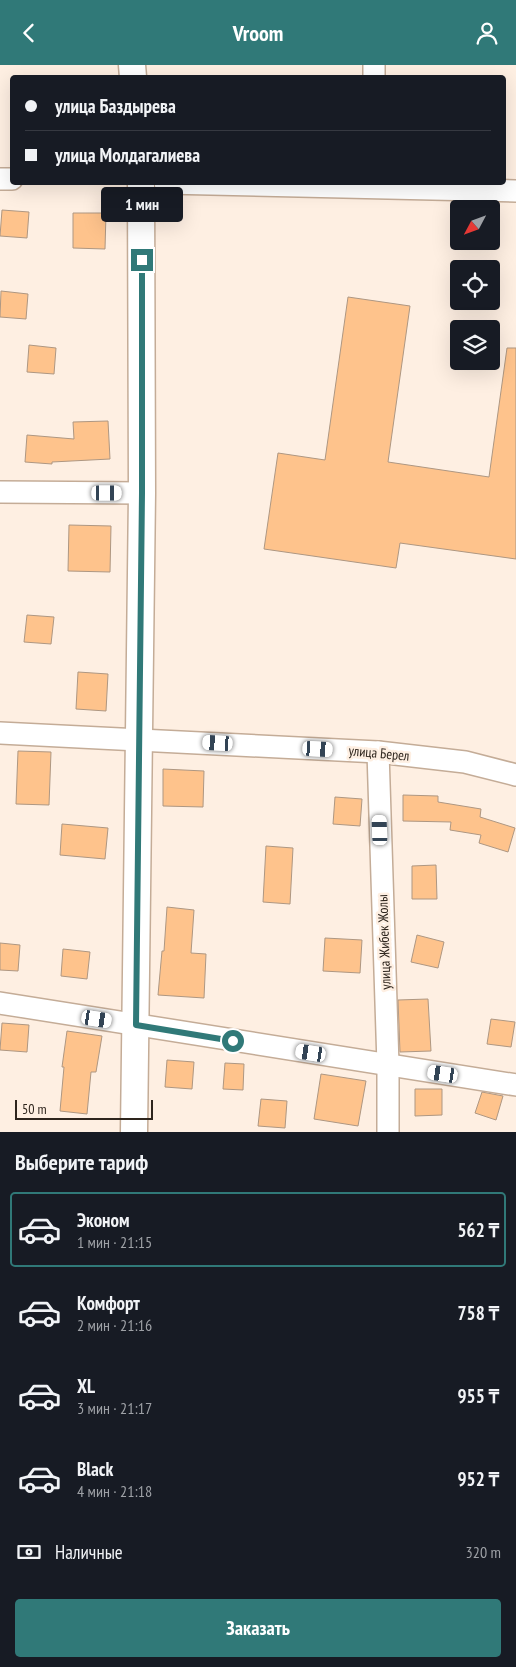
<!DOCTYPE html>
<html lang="ru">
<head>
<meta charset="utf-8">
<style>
	:root { --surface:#171b24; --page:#242831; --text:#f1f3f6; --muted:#9ea1a6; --line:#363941; --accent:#307978 }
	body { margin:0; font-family:"PT Sans Narrow",sans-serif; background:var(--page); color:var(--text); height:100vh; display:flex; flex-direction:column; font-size:19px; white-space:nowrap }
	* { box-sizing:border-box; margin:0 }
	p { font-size:16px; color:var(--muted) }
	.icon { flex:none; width:28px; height:28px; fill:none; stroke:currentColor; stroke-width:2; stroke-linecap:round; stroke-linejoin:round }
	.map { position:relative; height:1067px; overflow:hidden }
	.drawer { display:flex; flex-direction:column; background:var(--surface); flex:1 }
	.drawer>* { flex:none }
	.hud { position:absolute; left:10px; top:10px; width:496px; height:110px; border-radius:5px; box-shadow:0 5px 20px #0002; display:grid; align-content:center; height:110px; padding:0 15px; background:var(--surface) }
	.needle { width:32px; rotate:229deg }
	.controls { position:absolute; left:450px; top:135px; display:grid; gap:10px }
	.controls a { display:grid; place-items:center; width:50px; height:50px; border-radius:5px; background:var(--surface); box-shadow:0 5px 20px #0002; font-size:25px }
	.scale { position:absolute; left:15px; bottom:12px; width:138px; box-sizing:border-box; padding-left:5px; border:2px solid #2e251d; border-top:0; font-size:14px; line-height:18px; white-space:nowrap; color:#2e251d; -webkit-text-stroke:4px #feefe2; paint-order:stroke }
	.end { position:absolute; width:22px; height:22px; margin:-11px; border:6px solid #307978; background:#fff; box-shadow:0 0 0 2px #fff }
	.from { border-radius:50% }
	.bubble { position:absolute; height:35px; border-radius:5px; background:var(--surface); box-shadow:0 5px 20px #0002; font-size:16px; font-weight:700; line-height:35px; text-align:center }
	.car { position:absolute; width:15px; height:30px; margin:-15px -8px; border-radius:6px; box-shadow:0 0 4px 1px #0007; background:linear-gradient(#fff 24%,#345 0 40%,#fff 0 76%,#345 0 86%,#fff 0) }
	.hud b { display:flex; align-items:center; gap:18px; height:48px; font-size:19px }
	.hud b+b { border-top:1px solid var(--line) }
	.hud i { width:12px; height:12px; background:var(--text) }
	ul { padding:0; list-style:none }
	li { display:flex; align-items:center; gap:15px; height:75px; margin:0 10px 8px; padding:0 5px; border:2px solid transparent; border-radius:5px }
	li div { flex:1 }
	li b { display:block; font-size:19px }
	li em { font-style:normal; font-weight:700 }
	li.current { border-color:var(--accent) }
	li>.icon { width:45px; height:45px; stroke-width:1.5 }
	h2 { padding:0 15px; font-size:22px; line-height:60px }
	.pay { display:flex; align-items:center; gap:12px; height:55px; padding:0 15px; font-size:19px }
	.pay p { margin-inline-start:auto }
	.action { display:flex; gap:10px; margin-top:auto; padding:10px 15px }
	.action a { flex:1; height:58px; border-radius:5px; background:var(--accent); color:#fff; font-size:20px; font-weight:700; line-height:58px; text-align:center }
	header { display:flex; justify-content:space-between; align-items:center; height:65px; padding:0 15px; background:var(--accent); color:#fff; font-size:22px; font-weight:700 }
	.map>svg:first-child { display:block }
	.building { fill:#fec38c; stroke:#ae9782 }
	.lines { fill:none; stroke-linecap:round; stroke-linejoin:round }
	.minor-casing { stroke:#c4ac97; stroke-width:24 }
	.tertiary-casing { stroke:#c4ac97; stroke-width:29 }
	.minor { stroke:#fff; stroke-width:21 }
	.tertiary { stroke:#fff; stroke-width:26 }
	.route { stroke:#307978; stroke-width:6 }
	.labels { text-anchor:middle; stroke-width:5; stroke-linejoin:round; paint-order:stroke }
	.street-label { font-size:14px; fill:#2e251d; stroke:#feefe2 }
</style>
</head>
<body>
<header><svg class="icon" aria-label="back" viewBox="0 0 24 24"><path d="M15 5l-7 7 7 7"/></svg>Vroom<svg class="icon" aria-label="person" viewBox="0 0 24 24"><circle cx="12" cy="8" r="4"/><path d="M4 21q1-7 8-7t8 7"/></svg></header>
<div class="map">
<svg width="516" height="1067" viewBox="0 0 516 1067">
	<rect width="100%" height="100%" fill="#feefe2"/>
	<g class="building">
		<polygon points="2,145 29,147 27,173 0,171"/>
		<polygon points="73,148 106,148 105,184 73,183"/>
		<polygon points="1,226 28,229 26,254 0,252"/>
		<polygon points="348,232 410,241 388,397 489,412 507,283 516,283 516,494 400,478 396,503 264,484 278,388 325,395"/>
		<polygon points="29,280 56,283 54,309 27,307"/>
		<polygon points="108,356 110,394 52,397 52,399 25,397 27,370 74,374 73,357"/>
		<polygon points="69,460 111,461 110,507 68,506"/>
		<polygon points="27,550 54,552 51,579 24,577"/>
		<polygon points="78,607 108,609 106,646 76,644"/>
		<polygon points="18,686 51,687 49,740 16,739"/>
		<polygon points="163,704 204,706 203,742 163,741"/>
		<polygon points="403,730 438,731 438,737 481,744 480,752 515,763 508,787 479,778 481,770 450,765 451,757 403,756"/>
		<polygon points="335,732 362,734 360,761 333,759"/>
		<polygon points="62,759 108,763 105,794 60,790"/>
		<polygon points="266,781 293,783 290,839 263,837"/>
		<polygon points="436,800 437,834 412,834 412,801"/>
		<polygon points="167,842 194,845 191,888 206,889 204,933 158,930 162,886 164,886"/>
		<polygon points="417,870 444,877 438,903 411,897"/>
		<polygon points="325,873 362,875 360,908 323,906"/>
		<polygon points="0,878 20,880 18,906 0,905"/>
		<polygon points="63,884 90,887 87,914 61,911"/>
		<polygon points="428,934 431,986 400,987 398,935"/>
		<polygon points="491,954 515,957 511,982 487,979"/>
		<polygon points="2,958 29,960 27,987 0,985"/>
		<polygon points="67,966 102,971 96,1007 91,1007 87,1049 60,1046 64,1002 62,1002"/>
		<polygon points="167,995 194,997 192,1024 165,1022"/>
		<polygon points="225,998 244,999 243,1025 223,1024"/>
		<polygon points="321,1009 366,1016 358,1061 314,1054"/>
		<polygon points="415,1024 442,1024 442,1050 415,1051"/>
		<polygon points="482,1027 503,1031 496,1055 475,1048"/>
		<polygon points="261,1034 287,1036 285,1063 258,1061"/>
	</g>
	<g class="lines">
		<g class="minor-casing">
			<g id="minor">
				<polyline points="374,0 374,12"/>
				<polyline points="0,114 12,114"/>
				<polyline points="165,118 516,126"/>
				<polyline points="0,427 142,428"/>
				<polyline points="0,668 378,687 465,697 516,710"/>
				<polyline points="378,687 388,1000 388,1067"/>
				<polyline points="0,938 516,1020"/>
			</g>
		</g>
		<g class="tertiary-casing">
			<g id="tertiary">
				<polyline points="132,0 133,12"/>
				<polyline points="134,1067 142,428 141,118"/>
			</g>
		</g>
		<use href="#minor" class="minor"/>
		<use href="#tertiary" class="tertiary"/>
	</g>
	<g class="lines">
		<polyline class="route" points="142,195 142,428 136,960 233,976"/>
	</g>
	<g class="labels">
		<g class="street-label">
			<text transform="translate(379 688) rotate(5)" y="5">улица Берел</text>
			<text transform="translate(384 877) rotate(-92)" y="5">улица Жибек Жолы</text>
		</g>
	</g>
</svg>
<div class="controls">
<a><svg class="needle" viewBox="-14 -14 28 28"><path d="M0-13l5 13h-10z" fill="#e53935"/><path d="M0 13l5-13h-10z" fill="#9ea1a6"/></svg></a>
<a><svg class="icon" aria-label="locate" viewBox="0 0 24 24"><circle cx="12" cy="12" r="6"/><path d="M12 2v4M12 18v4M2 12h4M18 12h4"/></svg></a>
<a><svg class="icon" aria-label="layers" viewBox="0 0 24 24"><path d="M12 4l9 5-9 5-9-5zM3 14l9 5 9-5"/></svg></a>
</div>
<div class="scale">50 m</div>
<i class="end from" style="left:233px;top:976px"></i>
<i class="end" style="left:142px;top:195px"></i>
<div class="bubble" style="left:101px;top:122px;width:82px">1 мин</div>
<i class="car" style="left:107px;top:428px;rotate:90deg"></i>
<i class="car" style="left:218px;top:678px;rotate:273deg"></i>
<i class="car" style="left:318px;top:684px;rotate:93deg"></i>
<i class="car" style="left:380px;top:765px;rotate:358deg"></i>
<i class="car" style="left:97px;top:954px;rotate:99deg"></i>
<i class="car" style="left:311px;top:988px;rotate:279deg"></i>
<i class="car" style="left:443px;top:1009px;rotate:279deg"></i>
<div class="hud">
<b><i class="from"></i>улица Баздырева</b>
<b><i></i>улица Молдагалиева</b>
</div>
</div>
<section class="drawer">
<h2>Выберите тариф</h2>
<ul>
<li class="current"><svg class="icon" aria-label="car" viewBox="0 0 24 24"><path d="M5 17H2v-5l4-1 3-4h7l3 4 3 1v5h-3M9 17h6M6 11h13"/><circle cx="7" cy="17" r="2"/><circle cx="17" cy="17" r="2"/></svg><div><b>Эконом</b><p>1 мин · 21:15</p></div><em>562 ₸</em></li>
<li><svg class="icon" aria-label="car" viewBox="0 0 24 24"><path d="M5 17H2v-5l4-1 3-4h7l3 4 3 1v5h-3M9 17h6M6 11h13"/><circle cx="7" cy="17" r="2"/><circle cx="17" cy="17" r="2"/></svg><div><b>Комфорт</b><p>2 мин · 21:16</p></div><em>758 ₸</em></li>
<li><svg class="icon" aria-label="car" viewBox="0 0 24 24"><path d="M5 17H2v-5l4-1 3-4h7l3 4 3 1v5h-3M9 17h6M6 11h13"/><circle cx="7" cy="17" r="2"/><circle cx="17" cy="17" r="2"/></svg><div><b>XL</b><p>3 мин · 21:17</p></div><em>955 ₸</em></li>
<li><svg class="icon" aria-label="car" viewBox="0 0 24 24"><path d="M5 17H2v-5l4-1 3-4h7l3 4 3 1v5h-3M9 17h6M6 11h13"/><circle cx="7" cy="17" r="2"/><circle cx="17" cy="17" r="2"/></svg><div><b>Black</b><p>4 мин · 21:18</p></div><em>952 ₸</em></li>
</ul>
<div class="pay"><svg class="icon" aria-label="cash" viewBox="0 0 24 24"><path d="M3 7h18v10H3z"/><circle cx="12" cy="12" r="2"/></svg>Наличные<p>320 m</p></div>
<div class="action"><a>Заказать</a></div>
</section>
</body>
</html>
